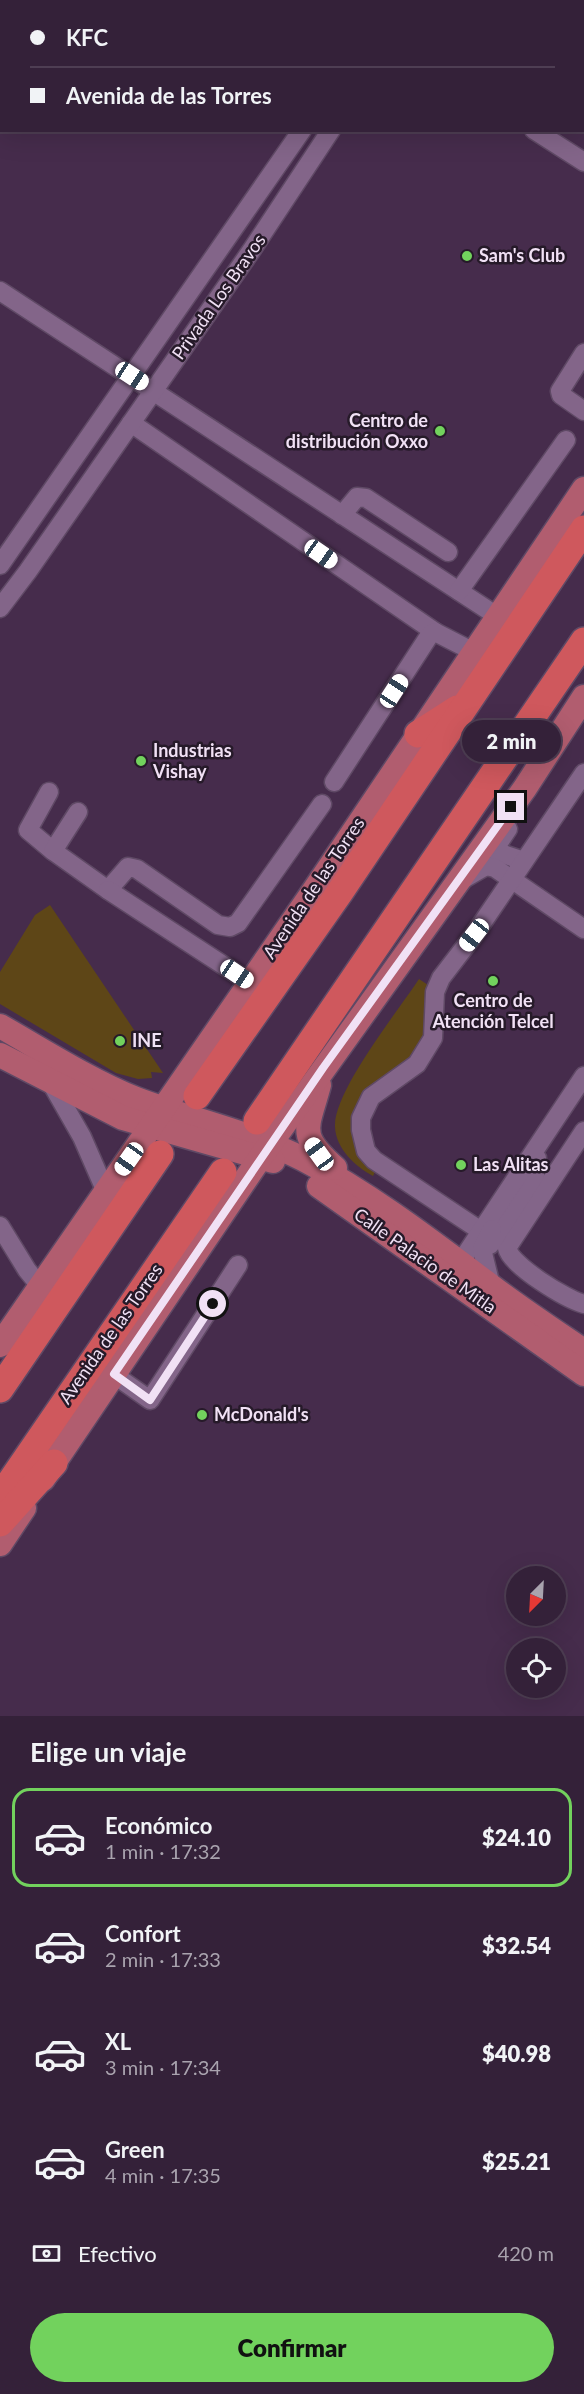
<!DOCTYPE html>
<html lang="es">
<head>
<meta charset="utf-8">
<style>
	:root { --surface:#342139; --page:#3f2e44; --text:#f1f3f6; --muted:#a9a3ae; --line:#4e3e53; --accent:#72d25d }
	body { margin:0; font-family:Lato,sans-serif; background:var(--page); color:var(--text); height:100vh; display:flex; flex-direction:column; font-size:22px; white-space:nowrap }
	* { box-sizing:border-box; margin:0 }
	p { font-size:20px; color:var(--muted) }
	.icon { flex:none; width:33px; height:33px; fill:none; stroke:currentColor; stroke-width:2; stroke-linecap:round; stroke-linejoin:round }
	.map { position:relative; height:1716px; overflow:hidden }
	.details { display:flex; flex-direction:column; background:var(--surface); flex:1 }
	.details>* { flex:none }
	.top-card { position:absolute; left:0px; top:0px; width:585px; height:132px; box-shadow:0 6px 24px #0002,0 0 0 2px var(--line); display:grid; align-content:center; height:132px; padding:0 30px; background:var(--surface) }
	.needle { width:39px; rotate:204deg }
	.controls { position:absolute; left:506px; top:1566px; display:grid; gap:12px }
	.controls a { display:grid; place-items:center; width:60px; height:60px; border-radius:50%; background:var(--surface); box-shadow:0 6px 24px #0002,0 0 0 2px var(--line); font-size:30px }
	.end { position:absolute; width:27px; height:27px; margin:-14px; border:8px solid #f1e1f5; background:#111; box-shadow:0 0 0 3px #111 }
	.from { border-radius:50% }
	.bubble { position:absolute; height:42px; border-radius:21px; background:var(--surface); box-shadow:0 6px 24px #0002,0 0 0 2px var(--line); font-size:20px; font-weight:800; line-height:42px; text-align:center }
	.car { position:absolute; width:18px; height:36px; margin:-18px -9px; border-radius:8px; box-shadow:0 0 4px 2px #0007; background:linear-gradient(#fff 24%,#345 0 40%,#fff 0 76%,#345 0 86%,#fff 0) }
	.top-card b { display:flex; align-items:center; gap:21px; height:57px; font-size:22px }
	.top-card b+b { border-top:2px solid var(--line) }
	.top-card i { width:15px; height:15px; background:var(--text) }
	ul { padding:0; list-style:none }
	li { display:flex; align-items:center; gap:18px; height:99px; margin:0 12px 9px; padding:0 18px; border:3px solid transparent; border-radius:18px }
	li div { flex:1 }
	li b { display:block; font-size:22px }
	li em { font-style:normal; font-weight:800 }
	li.on { border-color:var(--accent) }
	li>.icon { width:54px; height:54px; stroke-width:1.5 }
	h2 { padding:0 30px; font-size:27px; line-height:72px }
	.pay { display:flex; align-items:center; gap:15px; height:66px; padding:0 30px; font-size:22px }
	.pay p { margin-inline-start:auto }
	.primary-button { display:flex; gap:12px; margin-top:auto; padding:12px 30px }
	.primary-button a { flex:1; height:69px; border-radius:36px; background:var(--accent); color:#111; font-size:24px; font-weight:800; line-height:69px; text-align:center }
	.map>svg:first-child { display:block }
	.green { fill:#5e4617 }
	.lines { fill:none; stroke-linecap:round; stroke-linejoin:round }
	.minor-casing { stroke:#5f4965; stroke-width:21 }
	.major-casing { stroke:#5f4965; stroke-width:27 }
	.highway-casing { stroke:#5f4965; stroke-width:30 }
	.minor { stroke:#836589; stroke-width:18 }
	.major { stroke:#b15d6f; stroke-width:24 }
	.highway { stroke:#cf585d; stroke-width:27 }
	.route { stroke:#f1e1f5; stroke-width:8 }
	.poi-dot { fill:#72d25d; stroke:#261a29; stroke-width:2 }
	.labels { text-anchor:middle; stroke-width:5; stroke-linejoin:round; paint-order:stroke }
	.poi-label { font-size:18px; font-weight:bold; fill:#f1e1f5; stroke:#261a29; text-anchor:start }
	.street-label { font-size:18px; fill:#f1e1f5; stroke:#261a29 }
</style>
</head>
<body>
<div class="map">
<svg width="584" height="1716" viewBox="0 0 584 1716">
	<rect width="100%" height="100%" fill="#462c4c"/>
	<g class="green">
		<polygon points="50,905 163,1073 151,1072 152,1078 138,1079 116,1073 0,1004 0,972 35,915"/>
		<path d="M419,979L431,987L430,1026L420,1056L357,1115L378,1166L373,1176C355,1166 336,1149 335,1127C333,1092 398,1011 419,979Z"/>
	</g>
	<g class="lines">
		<g class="minor-casing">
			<g id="minor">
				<polyline points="387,2 388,0"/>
				<polyline points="417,2 418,0"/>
				<polyline points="584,31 584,32"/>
				<polyline points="534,130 584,162"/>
				<polyline points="0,291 497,616"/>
				<polyline points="584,353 560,391 561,395 584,411"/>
				<polyline points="131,423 435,632"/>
				<polyline points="342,515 357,497 366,498 448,552"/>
				<polyline points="0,565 302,130"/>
				<polyline points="459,591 566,440"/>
				<polyline points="0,608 28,571 251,251 331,130"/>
				<polyline points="334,782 429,636 435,632 474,652"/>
				<polyline points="49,792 28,830 53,851"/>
				<polyline points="78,812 53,851 108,890 128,867 137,869 218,925 230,927 238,923 322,804"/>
				<polyline points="508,829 496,847 497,852 524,861"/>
				<polyline points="462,880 486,866 495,868 584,929"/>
				<polyline points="108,890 249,982"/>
				<polyline points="50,1081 82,1137 106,1192"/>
				<path d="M584,1131L507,1248C511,1266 566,1299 584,1304"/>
				<polyline points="0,1226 27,1270 40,1286"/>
				<polyline points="481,1231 374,1160 366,1151 361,1130 361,1118 371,1097 417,1064 433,1038 435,992 441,978 474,935 584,773"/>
				<polyline points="490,1245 535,1175 537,1158"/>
				<polyline points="454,1272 584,1076"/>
				<polyline points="491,1286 482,1249 492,1229"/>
				<polyline points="113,1374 150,1400 238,1265"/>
			</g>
		</g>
		<g class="major-casing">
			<g id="major">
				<path d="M0,1026C44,1051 89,1080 136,1099C191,1120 250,1132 303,1159C370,1194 431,1241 491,1286C521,1309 553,1330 584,1351"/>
				<polyline points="0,1055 123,1118 273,1161"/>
				<path d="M319,1085C307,1130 297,1134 335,1168"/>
				<polyline points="319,1186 584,1374"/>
				<polyline points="0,1345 313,892 584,489"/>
				<polyline points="43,1479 260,1158 525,788 584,697"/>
				<polyline points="0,1544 24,1508"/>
			</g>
		</g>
		<g class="highway-casing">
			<g id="highway">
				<polyline points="418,734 457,709"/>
				<polyline points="197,1096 340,892 584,529"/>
				<polyline points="257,1121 584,641"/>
				<polyline points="0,1389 160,1154"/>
				<polyline points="0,1497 223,1172"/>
				<polyline points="0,1523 54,1463"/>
			</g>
		</g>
		<use href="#minor" class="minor"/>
		<use href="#major" class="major"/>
		<use href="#highway" class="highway"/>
	</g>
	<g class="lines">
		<polyline class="route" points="213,1304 150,1400 114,1374 323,1068 511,807"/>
	</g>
	<g class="poi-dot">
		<circle cx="467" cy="256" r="6"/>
		<circle cx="440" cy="431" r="6"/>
		<circle cx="141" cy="761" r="6"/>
		<circle cx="493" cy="981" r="6"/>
		<circle cx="120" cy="1041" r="6"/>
		<circle cx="461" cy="1165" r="6"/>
		<circle cx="202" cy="1415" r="6"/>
	</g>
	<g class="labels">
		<g class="poi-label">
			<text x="479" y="262">Sam's Club</text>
			<text x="428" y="427" text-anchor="end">Centro de<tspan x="428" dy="21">distribución Oxxo</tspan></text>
			<text x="153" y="757">Industrias<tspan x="153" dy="21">Vishay</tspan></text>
			<text x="493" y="1007" text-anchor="middle">Centro de<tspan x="493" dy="21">Atención Telcel</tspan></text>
			<text x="132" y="1047">INE</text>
			<text x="473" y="1171">Las Alitas</text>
			<text x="214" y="1421">McDonald's</text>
		</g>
		<g class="street-label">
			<text transform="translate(219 297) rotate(-55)" y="6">Privada Los Bravos</text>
			<text transform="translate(314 888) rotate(-56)" y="6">Avenida de las Torres</text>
			<text transform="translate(425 1261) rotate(35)" y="6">Calle Palacio de Mitla</text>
			<text transform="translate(111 1334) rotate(-55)" y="6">Avenida de las Torres</text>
		</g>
	</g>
</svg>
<div class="controls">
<a><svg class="needle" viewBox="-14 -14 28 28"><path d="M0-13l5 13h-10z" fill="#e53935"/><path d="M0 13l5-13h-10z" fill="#a9a3ae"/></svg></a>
<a><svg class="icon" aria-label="locate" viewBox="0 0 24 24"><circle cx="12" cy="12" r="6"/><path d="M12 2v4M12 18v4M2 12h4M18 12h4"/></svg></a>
</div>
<i class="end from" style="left:213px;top:1304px"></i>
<i class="end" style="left:511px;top:807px"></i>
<div class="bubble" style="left:462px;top:720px;width:99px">2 min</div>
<i class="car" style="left:132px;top:376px;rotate:123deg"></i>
<i class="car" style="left:321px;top:554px;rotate:125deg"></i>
<i class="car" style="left:394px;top:691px;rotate:33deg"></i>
<i class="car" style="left:474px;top:935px;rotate:218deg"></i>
<i class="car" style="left:237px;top:974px;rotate:124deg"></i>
<i class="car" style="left:319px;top:1154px;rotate:324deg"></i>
<i class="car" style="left:129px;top:1159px;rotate:215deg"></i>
<div class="top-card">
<b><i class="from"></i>KFC</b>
<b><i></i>Avenida de las Torres</b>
</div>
</div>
<section class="details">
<h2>Elige un viaje</h2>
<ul>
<li class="on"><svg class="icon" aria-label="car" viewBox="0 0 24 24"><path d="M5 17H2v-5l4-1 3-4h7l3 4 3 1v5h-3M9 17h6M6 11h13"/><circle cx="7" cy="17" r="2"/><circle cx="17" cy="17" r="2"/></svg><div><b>Económico</b><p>1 min · 17:32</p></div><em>$24.10</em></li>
<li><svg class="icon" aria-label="car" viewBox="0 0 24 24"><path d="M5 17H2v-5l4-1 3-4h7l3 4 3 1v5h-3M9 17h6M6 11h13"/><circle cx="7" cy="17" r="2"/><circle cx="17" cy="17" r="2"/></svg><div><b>Confort</b><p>2 min · 17:33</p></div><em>$32.54</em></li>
<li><svg class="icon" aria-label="car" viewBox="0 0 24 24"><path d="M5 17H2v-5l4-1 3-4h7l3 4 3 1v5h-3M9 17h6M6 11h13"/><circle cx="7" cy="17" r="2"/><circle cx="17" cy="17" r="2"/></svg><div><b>XL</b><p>3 min · 17:34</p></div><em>$40.98</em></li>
<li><svg class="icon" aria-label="car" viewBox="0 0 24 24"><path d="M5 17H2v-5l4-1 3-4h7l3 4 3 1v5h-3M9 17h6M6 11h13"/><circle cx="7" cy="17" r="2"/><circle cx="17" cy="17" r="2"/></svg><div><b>Green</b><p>4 min · 17:35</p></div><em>$25.21</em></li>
</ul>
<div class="pay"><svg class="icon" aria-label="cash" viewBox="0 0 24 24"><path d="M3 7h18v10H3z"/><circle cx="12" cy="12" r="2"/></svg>Efectivo<p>420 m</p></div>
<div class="primary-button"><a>Confirmar</a></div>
</section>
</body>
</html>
